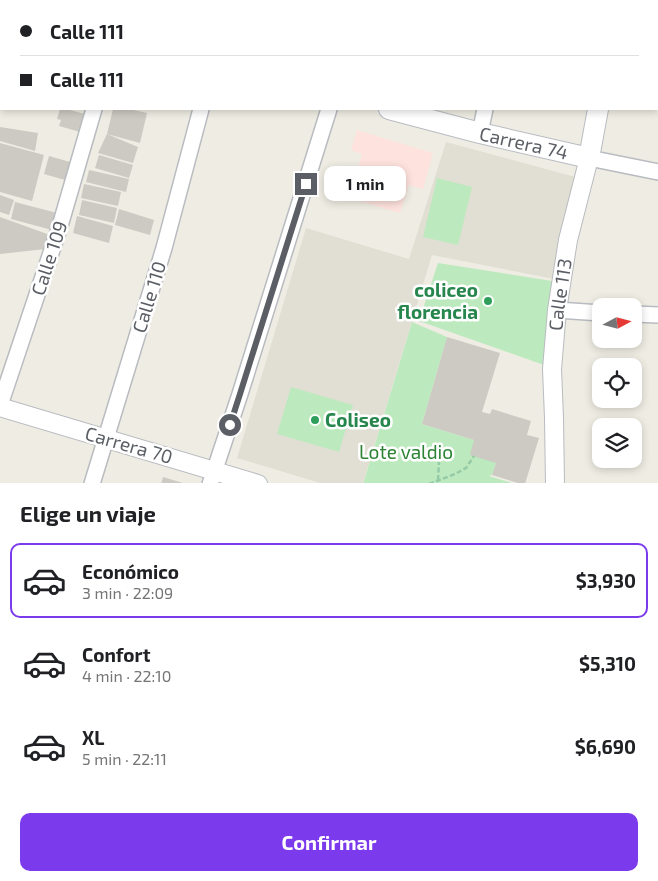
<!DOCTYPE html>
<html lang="es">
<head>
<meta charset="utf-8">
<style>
	:root { --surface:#fff; --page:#f6f6f6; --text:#202124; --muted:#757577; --line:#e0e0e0; --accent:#7c3aed }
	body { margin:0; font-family:"Exo 2",sans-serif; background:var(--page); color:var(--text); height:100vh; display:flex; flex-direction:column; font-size:19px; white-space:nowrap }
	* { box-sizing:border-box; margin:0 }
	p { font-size:16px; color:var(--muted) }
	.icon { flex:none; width:28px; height:28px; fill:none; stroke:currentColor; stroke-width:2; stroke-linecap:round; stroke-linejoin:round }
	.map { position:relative; height:483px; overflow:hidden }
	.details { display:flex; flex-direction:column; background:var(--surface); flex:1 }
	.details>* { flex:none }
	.guide { position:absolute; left:0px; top:0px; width:659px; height:110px; box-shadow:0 2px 8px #0003; display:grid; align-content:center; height:110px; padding:0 20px; background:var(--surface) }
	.needle { width:32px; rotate:83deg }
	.tools { position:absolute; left:592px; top:298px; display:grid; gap:10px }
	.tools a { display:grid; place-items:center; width:50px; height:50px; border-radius:10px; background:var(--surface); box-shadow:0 2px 8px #0003; font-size:25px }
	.end { position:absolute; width:22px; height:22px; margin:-11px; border:6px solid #5b5f65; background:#fff; box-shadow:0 0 0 2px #fff }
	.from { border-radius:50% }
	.bubble { position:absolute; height:35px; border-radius:10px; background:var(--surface); box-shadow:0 2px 8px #0003; font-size:16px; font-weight:700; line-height:35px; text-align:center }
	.guide b { display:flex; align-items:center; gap:18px; height:48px; font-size:19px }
	.guide b+b { border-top:1px solid var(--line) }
	.guide i { width:12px; height:12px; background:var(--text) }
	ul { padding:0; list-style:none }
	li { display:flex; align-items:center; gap:15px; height:75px; margin:0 10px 8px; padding:0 10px; border:2px solid transparent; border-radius:10px }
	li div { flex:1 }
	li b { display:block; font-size:19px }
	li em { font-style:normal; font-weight:700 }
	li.active { border-color:var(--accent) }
	li>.icon { width:45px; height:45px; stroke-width:1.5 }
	h2 { padding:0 20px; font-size:22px; line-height:60px }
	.cta { display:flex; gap:10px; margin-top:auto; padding:10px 20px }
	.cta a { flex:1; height:58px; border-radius:10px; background:var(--accent); color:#fff; font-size:20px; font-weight:700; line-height:58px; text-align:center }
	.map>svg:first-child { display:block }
	.education { fill:#e1dfd3 }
	.medical { fill:#fee2dd }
	.green { fill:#bde9be }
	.building { fill:#cccac2 }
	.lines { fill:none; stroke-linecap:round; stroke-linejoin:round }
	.minor-casing { stroke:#b8bbc0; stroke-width:18 }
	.tertiary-casing { stroke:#b8bbc0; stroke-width:20 }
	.secondary-casing { stroke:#b8bcc3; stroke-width:22 }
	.path { stroke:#95caa6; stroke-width:2.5; stroke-dasharray:5 2.5; stroke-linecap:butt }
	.minor { stroke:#fff; stroke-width:15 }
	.tertiary { stroke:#fff; stroke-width:18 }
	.secondary { stroke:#fff; stroke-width:20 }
	.route { stroke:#5b5f65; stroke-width:6 }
	.leisure-dot { fill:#2e9e5b; stroke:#fff; stroke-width:2 }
	.labels { text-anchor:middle; stroke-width:5; stroke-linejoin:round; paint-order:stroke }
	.street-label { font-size:19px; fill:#5b5f65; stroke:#fff }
	.leisure-label { font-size:19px; font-weight:bold; fill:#27864d; stroke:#fff; text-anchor:end }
	.park-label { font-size:19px; fill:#2c8333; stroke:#fff }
</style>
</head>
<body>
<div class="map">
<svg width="658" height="484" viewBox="0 0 658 484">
	<rect width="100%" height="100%" fill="#efede3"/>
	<polygon class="education" points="446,142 579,178 554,279 432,255 363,483 320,483 237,458 306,228 409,259"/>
	<polygon class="medical" points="357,130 433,153 423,189 409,185 400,213 349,198 362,154 351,150"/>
	<g class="green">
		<polygon points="437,178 472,187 458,245 423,237"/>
		<polygon points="438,263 552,281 547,366 419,321"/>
		<polygon points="412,322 447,337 422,424 474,440 496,463 492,475 489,476 512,483 363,484"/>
		<polygon points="291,387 353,405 339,452 277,434"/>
	</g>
	<g class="building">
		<polygon points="60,109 66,109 85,114 80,132 59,126 61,120 57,119"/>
		<polygon points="113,109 129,109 147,113 140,143 107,134 138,147 133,163 98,153 107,134"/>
		<polygon points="0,127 38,133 35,151 0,141"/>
		<polygon points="0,143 44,155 32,201 0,192"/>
		<polygon points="99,155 133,165 129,178 95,168"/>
		<polygon points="49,156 70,162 65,180 44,174"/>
		<polygon points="89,170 129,179 126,192 86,182"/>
		<polygon points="84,184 121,192 118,206 81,198"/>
		<polygon points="0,195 14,200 9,215 0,212"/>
		<polygon points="82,200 117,208 114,223 79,215"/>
		<polygon points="15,202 57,213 52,230 11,219"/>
		<polygon points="119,209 154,220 150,235 115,225"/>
		<polygon points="77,216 113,226 109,243 73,233"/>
		<polygon points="0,217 50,235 45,249 0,254"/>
		<polygon points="447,337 500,353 482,412 490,414 492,409 531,421 527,435 539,438 525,484 521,484 492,475 496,463 470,455 474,440 422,424"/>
		<polygon points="163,477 183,483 183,484 161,484"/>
	</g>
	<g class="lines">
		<g class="minor-casing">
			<g id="minor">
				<polyline points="25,1 25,0"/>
				<polyline points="121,1 121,0"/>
				<polyline points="227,1 227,0"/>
				<polyline points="304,1 304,0"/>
				<polyline points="404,1 405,0"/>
				<polyline points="510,1 510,0"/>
				<polyline points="0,86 1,82"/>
				<polyline points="480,133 485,109"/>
				<polyline points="589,158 658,172"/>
				<polyline points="557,310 601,313"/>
				<polyline points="634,314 658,315"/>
				<polyline points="0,405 60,226 94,109"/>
				<polyline points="92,484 164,248 201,109"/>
				<polyline points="210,484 240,394 329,109"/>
			</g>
		</g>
		<g class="tertiary-casing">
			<g id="tertiary">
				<polyline points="0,407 258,484"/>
				<path id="s1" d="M555,484L554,418L552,369L557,310L568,240L589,158"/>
			</g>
		</g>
		<g class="secondary-casing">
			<g id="secondary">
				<polyline points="618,1 619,0"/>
				<polyline points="0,12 1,13"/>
				<path id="s2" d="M389,109L480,133L589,158L598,109"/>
			</g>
		</g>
		<g class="path">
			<polyline points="438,480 439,462"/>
			<polyline points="429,484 455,474 466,468 474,456"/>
		</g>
		<use href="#minor" class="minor"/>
		<use href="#tertiary" class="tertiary"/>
		<use href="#secondary" class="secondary"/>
	</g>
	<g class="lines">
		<polyline class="route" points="230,425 240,394 306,184"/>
	</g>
	<g class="leisure-dot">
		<circle cx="488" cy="301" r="5"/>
		<circle cx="315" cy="420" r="5"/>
	</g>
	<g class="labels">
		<g class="street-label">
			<text dy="7" stroke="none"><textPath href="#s2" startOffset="139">Carrera 74</textPath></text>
			<text transform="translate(49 258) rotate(-72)" y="7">Calle 109</text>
			<text dy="7" stroke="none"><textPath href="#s1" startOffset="190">Calle 113</textPath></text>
			<text transform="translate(149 297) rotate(-73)" y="7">Calle 110</text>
			<text transform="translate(129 445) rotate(16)" y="7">Carrera 70</text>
		</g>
		<g class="leisure-label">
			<text x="478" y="297">coliceo<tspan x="478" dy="22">florencia</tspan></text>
			<text x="325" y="427" text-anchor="start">Coliseo</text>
		</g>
		<g class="park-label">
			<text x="406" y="459">Lote valdio</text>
		</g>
	</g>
</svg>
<div class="tools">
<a><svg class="needle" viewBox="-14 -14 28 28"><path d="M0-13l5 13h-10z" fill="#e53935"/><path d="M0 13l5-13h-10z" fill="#757577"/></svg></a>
<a><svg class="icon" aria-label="locate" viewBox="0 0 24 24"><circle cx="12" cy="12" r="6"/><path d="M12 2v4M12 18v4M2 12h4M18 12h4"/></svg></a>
<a><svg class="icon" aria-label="layers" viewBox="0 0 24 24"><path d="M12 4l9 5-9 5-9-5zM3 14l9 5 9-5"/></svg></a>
</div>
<i class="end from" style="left:230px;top:425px"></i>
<i class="end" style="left:306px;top:184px"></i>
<div class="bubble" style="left:324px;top:166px;width:82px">1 min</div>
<div class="guide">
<b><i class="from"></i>Calle 111</b>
<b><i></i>Calle 111</b>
</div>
</div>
<section class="details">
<h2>Elige un viaje</h2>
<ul>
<li class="active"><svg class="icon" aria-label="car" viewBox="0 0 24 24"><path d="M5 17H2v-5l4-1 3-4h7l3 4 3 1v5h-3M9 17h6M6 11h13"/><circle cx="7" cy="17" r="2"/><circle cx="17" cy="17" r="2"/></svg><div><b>Económico</b><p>3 min · 22:09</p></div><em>$3,930</em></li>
<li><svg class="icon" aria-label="car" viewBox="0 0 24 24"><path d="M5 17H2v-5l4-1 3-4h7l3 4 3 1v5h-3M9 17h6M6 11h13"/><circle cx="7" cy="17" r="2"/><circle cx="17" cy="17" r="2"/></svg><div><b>Confort</b><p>4 min · 22:10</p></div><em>$5,310</em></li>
<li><svg class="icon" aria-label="car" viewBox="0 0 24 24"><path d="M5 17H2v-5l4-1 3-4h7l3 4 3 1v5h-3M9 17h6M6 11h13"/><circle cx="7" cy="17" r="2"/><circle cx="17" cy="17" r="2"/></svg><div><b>XL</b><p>5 min · 22:11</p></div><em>$6,690</em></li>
</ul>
<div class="cta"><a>Confirmar</a></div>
</section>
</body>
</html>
